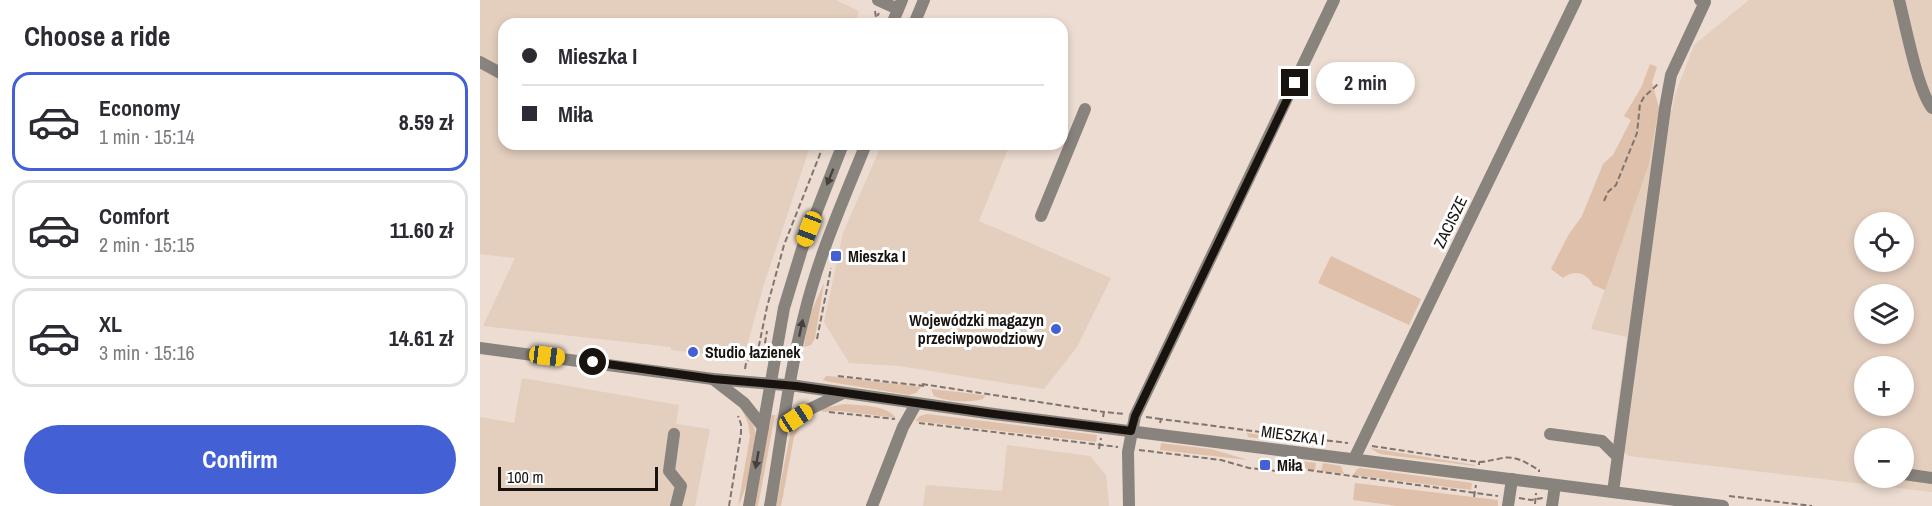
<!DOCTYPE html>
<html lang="en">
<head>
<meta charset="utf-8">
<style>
	:root { --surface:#fff; --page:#f2f2f3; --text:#2b2b33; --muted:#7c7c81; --line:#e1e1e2; --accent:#4361d4 }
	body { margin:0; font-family:"Archivo Narrow",sans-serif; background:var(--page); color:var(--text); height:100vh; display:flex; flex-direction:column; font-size:22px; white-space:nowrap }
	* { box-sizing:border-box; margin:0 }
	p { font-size:20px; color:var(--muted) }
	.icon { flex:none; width:33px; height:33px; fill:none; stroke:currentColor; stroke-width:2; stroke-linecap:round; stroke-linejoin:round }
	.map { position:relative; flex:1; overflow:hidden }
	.panel { display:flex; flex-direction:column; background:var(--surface); width:480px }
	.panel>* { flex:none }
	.hud { position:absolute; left:18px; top:18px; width:570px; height:132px; border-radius:18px; box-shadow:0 3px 9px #0003; display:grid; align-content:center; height:132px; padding:0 24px; background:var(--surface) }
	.tools { position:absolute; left:1374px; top:212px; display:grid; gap:12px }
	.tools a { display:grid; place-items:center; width:60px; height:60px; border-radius:50%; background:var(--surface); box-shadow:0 3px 9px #0003; font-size:30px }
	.scale { position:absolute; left:18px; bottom:15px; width:160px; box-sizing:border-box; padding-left:6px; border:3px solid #18130f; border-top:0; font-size:16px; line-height:21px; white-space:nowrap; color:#18130f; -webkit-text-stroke:4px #fff; paint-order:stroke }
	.end { position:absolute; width:27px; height:27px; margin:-14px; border:8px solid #18130f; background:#fff; box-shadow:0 0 0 3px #fff }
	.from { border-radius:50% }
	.bubble { position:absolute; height:42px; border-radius:21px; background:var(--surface); box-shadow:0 3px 9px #0003; font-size:20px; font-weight:700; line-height:42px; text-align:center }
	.car { position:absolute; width:18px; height:36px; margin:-18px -9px; border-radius:8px; box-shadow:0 0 4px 2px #0007; background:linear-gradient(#f5c518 24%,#345 0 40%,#f5c518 0 76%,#345 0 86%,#f5c518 0) }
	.hud b { display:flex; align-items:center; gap:21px; height:57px; font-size:22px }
	.hud b+b { border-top:2px solid var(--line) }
	.hud i { width:15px; height:15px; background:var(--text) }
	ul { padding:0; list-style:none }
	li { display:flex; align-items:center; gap:18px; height:99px; margin:0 12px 9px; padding:0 12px; border:3px solid var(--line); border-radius:18px }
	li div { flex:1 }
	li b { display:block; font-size:22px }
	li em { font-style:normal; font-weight:700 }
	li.active { border-color:var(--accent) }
	li>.icon { width:54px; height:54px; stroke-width:1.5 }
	h2 { padding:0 24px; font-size:27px; line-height:72px }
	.primary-button { display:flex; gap:12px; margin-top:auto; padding:12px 24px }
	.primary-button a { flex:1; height:69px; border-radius:36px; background:var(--accent); color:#fff; font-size:24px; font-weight:700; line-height:69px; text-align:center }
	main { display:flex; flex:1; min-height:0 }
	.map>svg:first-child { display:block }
	.built { fill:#e4cebe; fill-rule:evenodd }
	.green { fill:#dfc0aa }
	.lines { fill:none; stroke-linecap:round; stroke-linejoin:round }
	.path { stroke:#80756e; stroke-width:2; stroke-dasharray:6 3; stroke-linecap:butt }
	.minor { stroke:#89837e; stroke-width:12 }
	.oneway { fill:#45403b }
	.route { stroke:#18130f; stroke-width:8 }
	.poi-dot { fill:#4361d4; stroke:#fff; stroke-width:2 }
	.labels { text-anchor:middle; stroke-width:6; stroke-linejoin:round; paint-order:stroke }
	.street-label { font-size:16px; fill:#18130f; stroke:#fff }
	.poi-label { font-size:16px; font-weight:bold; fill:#18130f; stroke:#fff; text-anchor:start }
</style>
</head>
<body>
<main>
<section class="panel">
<h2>Choose a ride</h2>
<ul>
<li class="active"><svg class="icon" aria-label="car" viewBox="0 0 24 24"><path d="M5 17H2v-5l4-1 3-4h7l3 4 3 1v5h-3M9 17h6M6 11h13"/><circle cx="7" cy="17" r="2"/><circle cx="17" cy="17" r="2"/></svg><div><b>Economy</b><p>1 min · 15:14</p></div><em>8.59 zł</em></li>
<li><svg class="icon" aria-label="car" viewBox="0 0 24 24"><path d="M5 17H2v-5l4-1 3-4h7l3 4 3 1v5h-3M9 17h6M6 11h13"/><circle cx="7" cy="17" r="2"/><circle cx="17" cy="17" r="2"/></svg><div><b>Comfort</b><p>2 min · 15:15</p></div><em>11.60 zł</em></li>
<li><svg class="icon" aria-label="car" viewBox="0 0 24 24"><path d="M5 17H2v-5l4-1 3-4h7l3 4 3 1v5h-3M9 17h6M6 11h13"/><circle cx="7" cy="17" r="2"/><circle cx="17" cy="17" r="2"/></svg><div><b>XL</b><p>3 min · 15:16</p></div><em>14.61 zł</em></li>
</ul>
<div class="primary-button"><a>Confirm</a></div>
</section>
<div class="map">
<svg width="1452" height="506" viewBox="0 0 1452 506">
	<rect width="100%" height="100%" fill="#ecdcd1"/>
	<g class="built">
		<polygon points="0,0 356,0 379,11 375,24 24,24 24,144 331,144 284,284 265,353 235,350 234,355 191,350 191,347 3,326 35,258 0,254"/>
		<path d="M1269,0H1452V492L1149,456L1133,442L1147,337L1111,329L1169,164L1179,108L1192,110L1195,95L1214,45ZM1384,222H1424V261H1384ZM1384,294H1424V333H1384ZM1384,366H1424V405H1384ZM1384,438H1424V477H1384Z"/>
		<polygon points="402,144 530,144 499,221 631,278 597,347 564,389 419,366 369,363 344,322 363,233"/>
		<polygon points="42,378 199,405 196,424 230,429 215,506 0,506 0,417 34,423"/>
		<polygon points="527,445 610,456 626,475 629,506 443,506 446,485 522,491"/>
	</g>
	<g class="green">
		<path d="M1170,64L1177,67L1172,82L1179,108L1169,164L1125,290L1113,285C1107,273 1094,269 1083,278L1071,269L1089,234L1102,216L1123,164L1133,155L1151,120L1144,116L1161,88Z"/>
		<polygon points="851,256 941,299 929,325 838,283"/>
		<polygon points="344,283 335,338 331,345 324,347 329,317"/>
		<polygon points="346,376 349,376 441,387 436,393 429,395 350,382 343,380"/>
		<path d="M451,389L504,395L505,396L503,399C489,403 468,402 454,396Z"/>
		<path d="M364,404C380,406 406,404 416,418L360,411L343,412L340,409Z"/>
		<path d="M262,410C267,416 273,422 275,430C278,447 266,492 258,506L270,436L268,423Z"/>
		<polygon points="447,414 617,435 616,442 435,421 440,416"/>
		<polygon points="291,415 295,415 278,506 275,506"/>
		<polygon points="331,415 331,417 321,426 314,437 301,506 296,506 310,435 318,422"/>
		<polygon points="767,433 807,438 805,442 768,437"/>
		<polygon points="681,443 731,449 768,460 680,450"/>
		<polygon points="890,448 995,465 995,466 900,454"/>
		<polygon points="820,461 836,463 835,470 800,466 800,463"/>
		<polygon points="843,463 861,466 864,474 841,471"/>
		<polygon points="880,468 992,483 991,490 873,475 877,469"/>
		<polygon points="875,483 1018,500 1018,506 917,506 873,500"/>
	</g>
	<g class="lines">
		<g class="path">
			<polyline points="395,11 397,24"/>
			<polyline points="393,24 399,13"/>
			<polyline points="1124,201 1128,192 1136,185 1157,133 1160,104 1164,97 1179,83"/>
			<polyline points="337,339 351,268"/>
			<polyline points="287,348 284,349 287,331"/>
			<polyline points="265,369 266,363 278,350 287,307 304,245 344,144"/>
			<polyline points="358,376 444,386"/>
			<polyline points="442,384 624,412"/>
			<polyline points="349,412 415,419"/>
			<polyline points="623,417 624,412 645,414"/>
			<polyline points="666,417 681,419"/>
			<polyline points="439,423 638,447"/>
			<polyline points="680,423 681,419 841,440"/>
			<polyline points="842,444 842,440 868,443"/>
			<polyline points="892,446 999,462 999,465"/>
			<polyline points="619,449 621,438"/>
			<polyline points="659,450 741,460 769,468 805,472 828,470 1018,496"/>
			<path d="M999,462C1006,462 1011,460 1018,459C1034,454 1045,462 1059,470V472"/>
			<polyline points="1249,496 1332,506"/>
			<polyline points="994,497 996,485"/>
			<polyline points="1039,498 1051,500 1063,498"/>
			<polyline points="1055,504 1056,493"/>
			<polyline points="249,506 261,433 261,424 258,416"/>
		</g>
		<g class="minor">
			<polyline points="398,0 418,9"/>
			<path d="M1419,0C1426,27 1437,88 1452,108"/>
			<polyline points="412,24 422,0"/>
			<polyline points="434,24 444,0"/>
			<polyline points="0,62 24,75"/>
			<polyline points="561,216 605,109"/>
			<polyline points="0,348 233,379 317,386 514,414 1243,506"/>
			<polyline points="233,379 264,403 283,427"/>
			<polyline points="304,425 328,410 363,393"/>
			<polyline points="194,434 189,471 201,486 196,506"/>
			<polyline points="1070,434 1122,441 1137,456"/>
			<polyline points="874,459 1096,0"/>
			<polyline points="1424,474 1452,478"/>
			<polyline points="1133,492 1185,108 1191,75 1225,2 1220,0"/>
			<polyline points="269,506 304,308 322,249 363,144"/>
			<path d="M290,506C301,443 308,378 324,316C338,257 363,201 386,144"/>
			<polyline points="392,506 423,427 436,404"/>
			<polyline points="649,506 648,452 655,416 854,0"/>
			<polyline points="1028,506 1032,479"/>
			<polyline points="1072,506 1075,485"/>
		</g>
	</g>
	<defs><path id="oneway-solid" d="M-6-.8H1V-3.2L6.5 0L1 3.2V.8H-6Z" transform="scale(1.5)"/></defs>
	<g class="oneway">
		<use href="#oneway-solid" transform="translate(350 177) rotate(112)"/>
		<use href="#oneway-solid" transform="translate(321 328) rotate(-78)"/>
		<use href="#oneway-solid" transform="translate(277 460) rotate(100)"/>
	</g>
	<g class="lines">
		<polyline class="route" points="113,362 233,379 316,386 514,414 651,431 655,416 815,83"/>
	</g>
	<g class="poi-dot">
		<rect x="350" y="250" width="12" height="12" rx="3"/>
		<circle cx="576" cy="329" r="6"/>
		<circle cx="213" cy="352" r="6"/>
		<rect x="779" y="459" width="12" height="12" rx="3"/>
	</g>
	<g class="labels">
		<g class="street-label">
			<text transform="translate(970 222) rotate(-64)" y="6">ZACISZE</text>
			<text transform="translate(813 435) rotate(8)" y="6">MIESZKA I</text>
		</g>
		<g class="poi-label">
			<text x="368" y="262">Mieszka I</text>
			<text x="564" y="326" text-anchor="end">Wojewódzki magazyn<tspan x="564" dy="18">przeciwpowodziowy</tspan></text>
			<text x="225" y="358">Studio łazienek</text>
			<text x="797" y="471">Miła</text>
		</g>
	</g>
</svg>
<div class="tools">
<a><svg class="icon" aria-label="locate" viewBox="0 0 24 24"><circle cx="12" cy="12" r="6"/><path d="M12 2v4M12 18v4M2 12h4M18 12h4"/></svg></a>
<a><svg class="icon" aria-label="layers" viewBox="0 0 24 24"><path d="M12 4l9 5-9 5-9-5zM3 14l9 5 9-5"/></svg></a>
<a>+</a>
<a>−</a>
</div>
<div class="scale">100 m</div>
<i class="end from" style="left:113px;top:362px"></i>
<i class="end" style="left:815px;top:83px"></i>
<div class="bubble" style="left:836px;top:62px;width:99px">2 min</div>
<i class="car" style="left:329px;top:229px;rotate:201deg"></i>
<i class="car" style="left:67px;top:356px;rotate:97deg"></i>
<i class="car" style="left:316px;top:418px;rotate:57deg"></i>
<div class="hud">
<b><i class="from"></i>Mieszka I</b>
<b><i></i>Miła</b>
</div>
</div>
</main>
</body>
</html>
